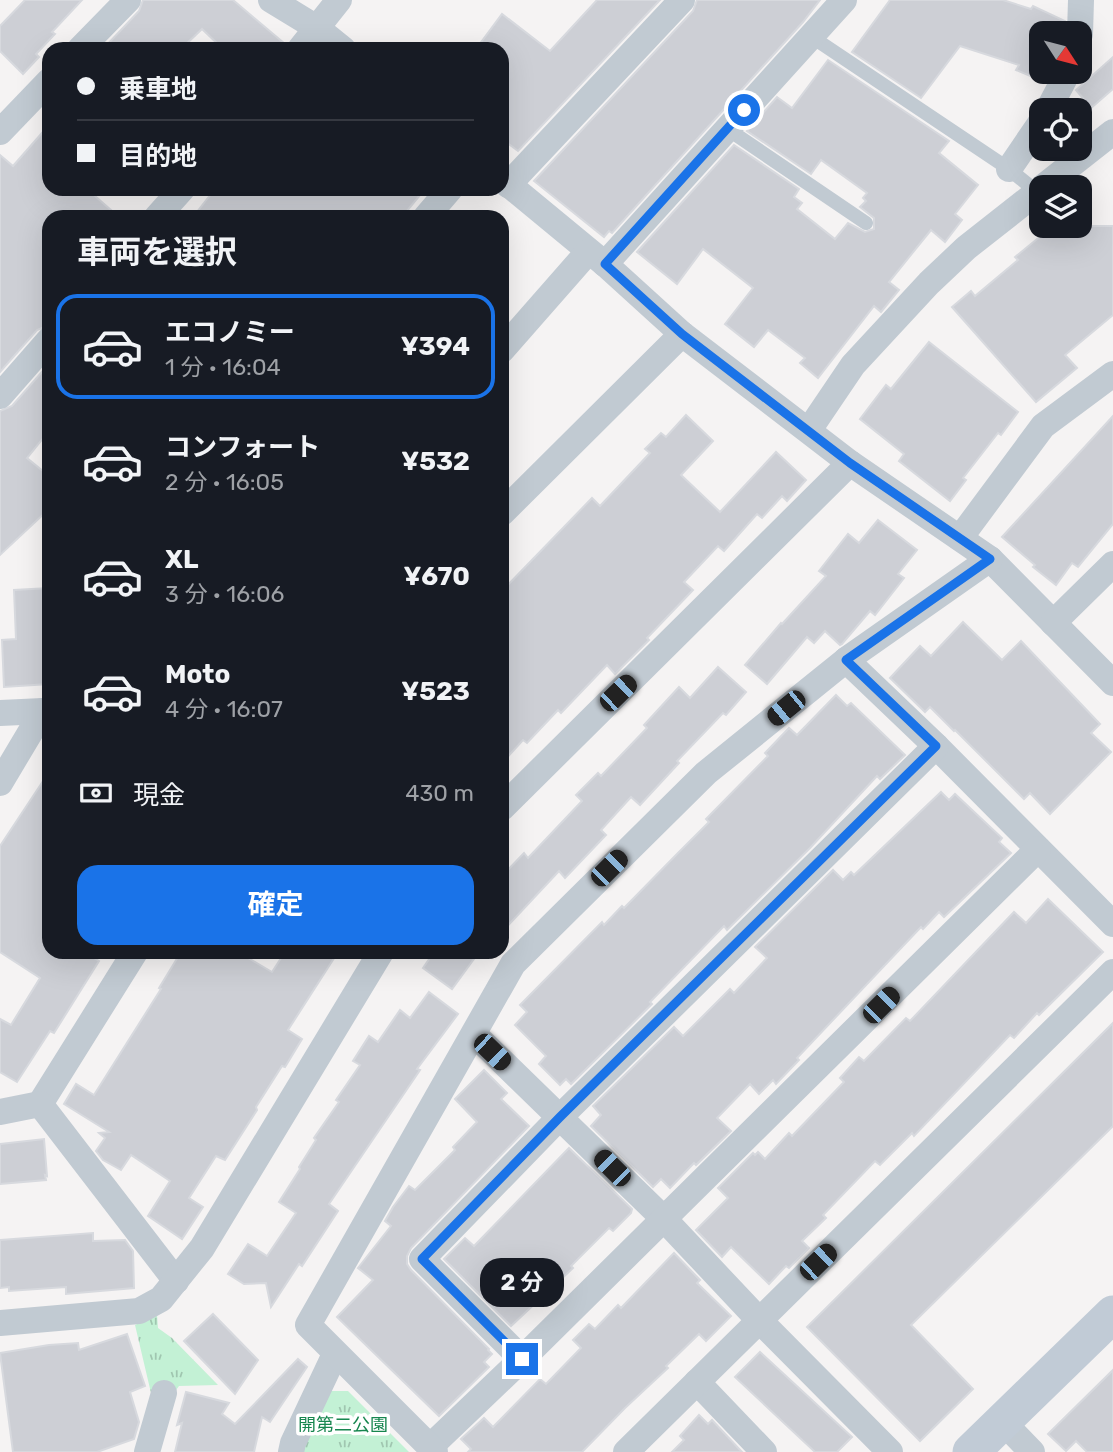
<!DOCTYPE html>
<html lang="ja">
<head>
<meta charset="utf-8">
<style>
	:root { --surface:#171b24; --page:#20242c; --text:#f1f3f6; --muted:#9ea1a6; --line:#363941; --accent:#1a73e8 }
	body { margin:0; font-family:Rubik,"Noto Sans JP",sans-serif; background:var(--page); color:var(--text); height:100vh; display:flex; flex-direction:column; font-size:26px; white-space:nowrap }
	* { box-sizing:border-box; margin:0 }
	p { font-size:23px; color:var(--muted) }
	.icon { flex:none; width:38px; height:38px; fill:none; stroke:currentColor; stroke-width:2; stroke-linecap:round; stroke-linejoin:round }
	.map { position:relative; flex:1; overflow:hidden }
	.drawer { position:absolute; left:42px; top:210px; width:467px; height:749px; display:flex; flex-direction:column; background:var(--surface); border-radius:21px; box-shadow:0 7px 28px #0002 }
	.drawer>* { flex:none }
	.hud { position:absolute; left:42px; top:42px; width:467px; height:154px; border-radius:21px; box-shadow:0 7px 28px #0002; display:grid; align-content:center; height:154px; padding:0 35px; background:var(--surface) }
	.needle { width:46px; rotate:126deg }
	.fabs { position:absolute; left:1029px; top:21px; display:grid; gap:14px }
	.fabs a { display:grid; place-items:center; width:63px; height:63px; border-radius:14px; background:var(--surface); box-shadow:0 7px 28px #0002; font-size:35px }
	.end { position:absolute; width:32px; height:32px; margin:-16px; border:9px solid #1a73e8; background:#fff; box-shadow:0 0 0 4px #fff }
	.from { border-radius:50% }
	.bubble { position:absolute; height:49px; border-radius:21px; background:var(--surface); box-shadow:0 7px 28px #0002; font-size:23px; font-weight:700; line-height:49px; text-align:center }
	.car { position:absolute; width:21px; height:42px; margin:-21px -10px; border-radius:9px; box-shadow:0 0 5px 2px #0007; background:linear-gradient(#222 24%,#8ab4d8 0 40%,#222 0 76%,#8ab4d8 0 86%,#222 0) }
	.hud b { display:flex; align-items:center; gap:24px; height:66px; font-size:26px }
	.hud b+b { border-top:2px solid var(--line) }
	.hud i { width:18px; height:18px; background:var(--text) }
	ul { padding:0; list-style:none }
	li { display:flex; align-items:center; gap:21px; height:105px; margin:0 14px 10px; padding:0 21px; border:4px solid transparent; border-radius:21px }
	li div { flex:1 }
	li b { display:block; font-size:26px }
	li em { font-style:normal; font-weight:700 }
	li.current { border-color:var(--accent) }
	li>.icon { width:63px; height:63px; stroke-width:1.5 }
	h2 { padding:0 35px; font-size:32px; line-height:84px }
	.pay { display:flex; align-items:center; gap:18px; height:77px; padding:0 35px; font-size:26px }
	.pay p { margin-inline-start:auto }
	.action { display:flex; gap:14px; margin-top:auto; padding:14px 35px }
	.action a { flex:1; height:80px; border-radius:21px; background:var(--accent); color:#fff; font-size:28px; font-weight:700; line-height:80px; text-align:center }
	.map>svg:first-child { display:block }
	.park { fill:url(#park-tufts) }
	.building { fill:#cdcfd5; stroke:#d7d9de; stroke-width:2 }
	.lines { fill:none; stroke-linecap:round; stroke-linejoin:round }
	.lane { stroke:#c1cad2; stroke-width:14 }
	.street { stroke:#c1cad2; stroke-width:26 }
	.secondary { stroke:#c1cbd6; stroke-width:37 }
	.route { stroke:#1a73e8; stroke-width:9 }
	.labels { text-anchor:middle; stroke-width:7; stroke-linejoin:round; paint-order:stroke }
	.park-label { font-size:18px; fill:#17864f; stroke:#fff }
</style>
</head>
<body>
<div class="map">
<svg width="1113" height="1452" viewBox="0 0 1113 1452">
	<defs>
		<pattern id="park-tufts" width="24" height="20" patternUnits="userSpaceOnUse" patternTransform="scale(1.75)"><rect width="24" height="20" fill="#c3f1d5"/><path d="M3 7l-1-3M5 7V3M7 7l1-3M15 17l-1-3M17 17v-4M19 17l1-3" fill="none" stroke="#a0c6b0"/></pattern>
	</defs>
	<rect width="100%" height="100%" fill="#f5f3f3"/>
	<g class="park">
		<polygon points="157,1315 158,1328 172,1338 218,1385 179,1386 174,1393 151,1393 135,1325"/>
		<polygon points="331,1391 348,1391 409,1452 298,1452"/>
	</g>
	<g class="building">
		<polygon points="25,0 82,0 52,32 55,34 36,54 39,57 23,74 0,51 0,26"/>
		<polygon points="143,0 233,0 285,44 285,49 223,49 202,29 181,49 103,49 139,11"/>
		<polygon points="597,0 660,0 518,151 502,139 502,49 476,49 502,14 550,51"/>
		<polygon points="697,0 820,0 803,22 612,233 609,231 604,237 534,181 693,11"/>
		<polygon points="890,0 1003,0 1031,9 1033,6 1065,21 1064,32 1041,33 1041,72 1046,72 1042,81 1016,70 1019,65 960,46 921,98 852,52"/>
		<polygon points="1113,57 1113,89 1091,108 1076,90"/>
		<polygon points="828,60 949,141 939,153 978,185 955,214 962,220 945,242 931,230 889,282 899,290 881,312 874,306 818,378 800,363 805,358 768,330 754,347 725,324 753,288 703,249 677,284 637,252 734,145 799,189 794,197 802,203 797,209 835,239 848,223 865,232 874,229 874,218 860,207 866,201 863,198 867,193 821,160 811,174 747,131 777,97 792,108"/>
		<polygon points="49,125 49,189 87,189 119,217 49,217 49,325 37,330 0,372 0,155 13,166"/>
		<polygon points="215,189 425,189 402,217 193,217"/>
		<polygon points="1053,226 1113,226 1113,315 1065,355 1077,368 1036,402 952,307 971,291 975,296 1018,260 1015,257"/>
		<polygon points="929,342 1018,412 1001,435 998,433 963,478 966,480 950,501 899,461 904,454 860,419 886,385 891,389"/>
		<polygon points="49,364 49,431 27,458 49,476 49,509 0,555 0,411 12,406"/>
		<polygon points="686,415 713,441 681,475 720,512 776,452 806,480 787,501 782,496 762,518 757,514 724,551 718,546 684,582 693,590 647,638 649,640 615,674 607,665 561,713 558,710 527,743 523,740 502,763 502,591 592,498 600,506 650,453 645,449 661,433 666,437"/>
		<polygon points="1113,416 1113,524 1078,567 1072,563 1056,585 1033,567 1035,565 1002,537"/>
		<polygon points="878,520 917,550 898,574 904,578 875,615 870,611 842,644 840,645 825,631 814,643 807,637 767,684 745,665 781,623 782,624 826,576 819,571 848,534 859,543"/>
		<polygon points="49,588 49,684 4,687 2,640 16,639 14,590"/>
		<polygon points="963,622 1002,660 1021,641 1100,724 1091,733 1111,752 1050,814 1030,793 1024,799 955,730 954,731 930,707 925,712 890,678 920,646 931,656"/>
		<polygon points="718,667 746,692 726,715 723,713 677,761 679,763 640,805 631,797 601,830 606,835 565,878 559,871 502,932 502,876 524,853 528,858 582,801 576,795 598,773 601,776 647,728 644,725 679,687 690,698"/>
		<polygon points="836,695 847,706 851,703 905,755 880,779 877,776 810,848 727,930 724,926 650,1002 652,1004 571,1084 566,1079 560,1085 539,1064 546,1056 515,1025 527,1012 520,1005 602,922 604,925 622,906 624,908 677,854 709,822 706,819 768,756 765,753 789,728 797,735"/>
		<polygon points="49,772 49,952 84,952 99,961 54,1033 50,1031 17,1082 0,1072 0,1019 11,1025 40,978 0,952 0,846"/>
		<polygon points="941,792 949,800 955,794 1002,838 999,842 1011,853 944,917 939,912 923,929 921,927 797,1058 799,1060 776,1084 773,1080 759,1094 750,1084 717,1118 731,1131 696,1165 694,1163 670,1188 661,1179 653,1187 591,1126 601,1115 593,1106 674,1027 683,1036 730,989 734,993 767,958 755,947 833,870 843,880 851,872 854,875"/>
		<polygon points="1048,899 1103,952 1039,1015 1037,1013 1014,1038 1010,1035 914,1136 912,1133 880,1165 875,1161 823,1215 826,1218 802,1241 809,1248 789,1268 786,1266 769,1284 731,1247 722,1257 696,1230 728,1198 718,1188 753,1153 755,1155 758,1152 765,1159 789,1133 792,1136 844,1082 840,1078 859,1057 864,1061 906,1018 910,1021 1014,912 1026,923"/>
		<polygon points="181,952 238,952 272,972 285,952 338,952 288,1030 302,1039 285,1067 282,1066 256,1107 257,1110 225,1160 216,1156 189,1198 203,1207 182,1239 148,1216 170,1181 131,1155 121,1170 103,1160 96,1151 105,1138 99,1133 109,1132 64,1104 76,1084 94,1095 161,989 159,988"/>
		<polygon points="434,952 479,952 452,989 423,968"/>
		<polygon points="429,992 458,1014 417,1069 420,1070 329,1204 338,1211 302,1266 299,1264 271,1307 266,1283 244,1284 228,1274 248,1244 267,1256 296,1213 279,1202 300,1169 299,1167 316,1140 314,1138 339,1102 336,1100 360,1065 353,1061 369,1036 378,1042 400,1010 410,1018"/>
		<polygon points="1113,1023 1113,1126 911,1325 973,1389 920,1441 807,1327"/>
		<polygon points="484,1070 507,1093 501,1099 529,1126 411,1248 407,1256 407,1264 411,1270 489,1349 488,1350 492,1354 484,1362 489,1367 439,1416 337,1317 373,1280 358,1268 391,1226 385,1221 393,1207 409,1186 415,1190 455,1150 453,1147 477,1122 455,1099"/>
		<polygon points="44,1139 47,1176 45,1175 46,1180 0,1184 0,1144"/>
		<polygon points="569,1148 632,1209 631,1213 613,1231 609,1228 571,1266 573,1268 511,1326 444,1259 465,1238 474,1246"/>
		<polygon points="93,1233 93,1241 125,1240 133,1251 134,1288 66,1294 66,1287 9,1291 9,1287 0,1288 0,1240"/>
		<polygon points="674,1253 700,1280 697,1283 731,1316 706,1341 699,1334 666,1366 668,1368 625,1408 582,1452 468,1452 471,1449 461,1439 484,1418 493,1427 540,1379 546,1384 581,1348 573,1340 589,1324 595,1329 618,1305 621,1308"/>
		<polygon points="213,1314 258,1360 235,1394 184,1341"/>
		<polygon points="127,1334 145,1386 130,1392 139,1422 134,1439 97,1452 13,1452 0,1353 49,1345 78,1343 79,1350"/>
		<polygon points="760,1352 852,1437 837,1452 815,1452 735,1377"/>
		<polygon points="298,1359 307,1367 270,1422 262,1417 254,1452 175,1452 182,1423 177,1425 186,1392 229,1403 222,1414 235,1424"/>
		<polygon points="1113,1370 1113,1452 1087,1452 1076,1441 1066,1451 1048,1434"/>
		<polygon points="699,1415 708,1424 712,1420 742,1452 672,1452 684,1440 680,1436"/>
	</g>
	<g class="lines">
		<g class="lane">
			<polyline points="812,37 1009,169 1037,192"/>
			<polyline points="726,128 866,223"/>
		</g>
		<g class="street">
			<polyline points="271,0 317,28 343,49"/>
			<polyline points="1080,34 1081,0"/>
			<polyline points="80,49 128,0"/>
			<polyline points="300,49 339,0"/>
			<polyline points="1048,110 1068,72"/>
			<polyline points="0,132 49,81"/>
			<polyline points="1009,169 1041,122"/>
			<polyline points="502,179 605,264 682,334 850,463 990,559 1113,683"/>
			<polyline points="508,185 682,0"/>
			<polyline points="1043,187 1113,132"/>
			<polyline points="157,217 182,189"/>
			<polyline points="426,217 450,189"/>
			<polyline points="605,264 844,0"/>
			<polyline points="502,350 588,252"/>
			<polyline points="0,396 49,340"/>
			<polyline points="809,430 853,365 929,283 966,248 1041,189"/>
			<polyline points="502,513 682,334"/>
			<polyline points="960,538 1043,426 1113,374"/>
			<polyline points="1053,623 1113,564"/>
			<polyline points="846,660 936,746 1113,924"/>
			<polyline points="0,713 43,711"/>
			<polyline points="0,783 43,711 49,711"/>
			<polyline points="502,808 850,463"/>
			<polyline points="475,1035 664,1219 759,1320 890,1452"/>
			<polyline points="40,1104 135,952"/>
			<polyline points="0,1112 40,1104 176,1281"/>
			<polyline points="0,1323 139,1311 161,1299 202,1248 381,952"/>
			<polyline points="522,1359 422,1259 560,1117 936,746"/>
			<polyline points="697,1382 764,1452"/>
			<polyline points="1004,1423 1032,1452"/>
			<polyline points="430,1447 522,1359 1038,849"/>
			<polyline points="147,1452 164,1393"/>
			<polyline points="291,1452 293,1443 335,1354"/>
			<polyline points="435,1452 308,1325 513,964 706,773 846,660 990,559"/>
			<polyline points="626,1452 1113,972"/>
		</g>
		<polyline class="secondary" points="971,1452 1113,1314"/>
	</g>
	<g class="lines">
		<polyline class="route" points="522,1359 422,1259 560,1117 936,746 846,660 990,559 850,463 682,334 605,264 744,110"/>
	</g>
	<g class="labels">
		<g class="park-label">
			<text x="343" y="1431">開第二公園</text>
		</g>
	</g>
</svg>
<div class="fabs">
<a><svg class="needle" viewBox="-14 -14 28 28"><path d="M0-13l5 13h-10z" fill="#e53935"/><path d="M0 13l5-13h-10z" fill="#9ea1a6"/></svg></a>
<a><svg class="icon" aria-label="locate" viewBox="0 0 24 24"><circle cx="12" cy="12" r="6"/><path d="M12 2v4M12 18v4M2 12h4M18 12h4"/></svg></a>
<a><svg class="icon" aria-label="layers" viewBox="0 0 24 24"><path d="M12 4l9 5-9 5-9-5zM3 14l9 5 9-5"/></svg></a>
</div>
<i class="end from" style="left:744px;top:110px"></i>
<i class="end" style="left:522px;top:1359px"></i>
<div class="bubble" style="left:480px;top:1258px;width:84px">2 分</div>
<i class="car" style="left:618px;top:693px;rotate:46deg"></i>
<i class="car" style="left:786px;top:708px;rotate:231deg"></i>
<i class="car" style="left:609px;top:868px;rotate:45deg"></i>
<i class="car" style="left:881px;top:1005px;rotate:45deg"></i>
<i class="car" style="left:492px;top:1052px;rotate:134deg"></i>
<i class="car" style="left:612px;top:1168px;rotate:315deg"></i>
<i class="car" style="left:818px;top:1262px;rotate:46deg"></i>
<div class="hud">
<b><i class="from"></i>乗車地</b>
<b><i></i>目的地</b>
</div>
<section class="drawer">
<h2>車両を選択</h2>
<ul>
<li class="current"><svg class="icon" aria-label="car" viewBox="0 0 24 24"><path d="M5 17H2v-5l4-1 3-4h7l3 4 3 1v5h-3M9 17h6M6 11h13"/><circle cx="7" cy="17" r="2"/><circle cx="17" cy="17" r="2"/></svg><div><b>エコノミー</b><p>1 分 · 16:04</p></div><em>¥394</em></li>
<li><svg class="icon" aria-label="car" viewBox="0 0 24 24"><path d="M5 17H2v-5l4-1 3-4h7l3 4 3 1v5h-3M9 17h6M6 11h13"/><circle cx="7" cy="17" r="2"/><circle cx="17" cy="17" r="2"/></svg><div><b>コンフォート</b><p>2 分 · 16:05</p></div><em>¥532</em></li>
<li><svg class="icon" aria-label="car" viewBox="0 0 24 24"><path d="M5 17H2v-5l4-1 3-4h7l3 4 3 1v5h-3M9 17h6M6 11h13"/><circle cx="7" cy="17" r="2"/><circle cx="17" cy="17" r="2"/></svg><div><b>XL</b><p>3 分 · 16:06</p></div><em>¥670</em></li>
<li><svg class="icon" aria-label="car" viewBox="0 0 24 24"><path d="M5 17H2v-5l4-1 3-4h7l3 4 3 1v5h-3M9 17h6M6 11h13"/><circle cx="7" cy="17" r="2"/><circle cx="17" cy="17" r="2"/></svg><div><b>Moto</b><p>4 分 · 16:07</p></div><em>¥523</em></li>
</ul>
<div class="pay"><svg class="icon" aria-label="cash" viewBox="0 0 24 24"><path d="M3 7h18v10H3z"/><circle cx="12" cy="12" r="2"/></svg>現金<p>430 m</p></div>
<div class="action"><a>確定</a></div>
</section>
</div>
</body>
</html>
